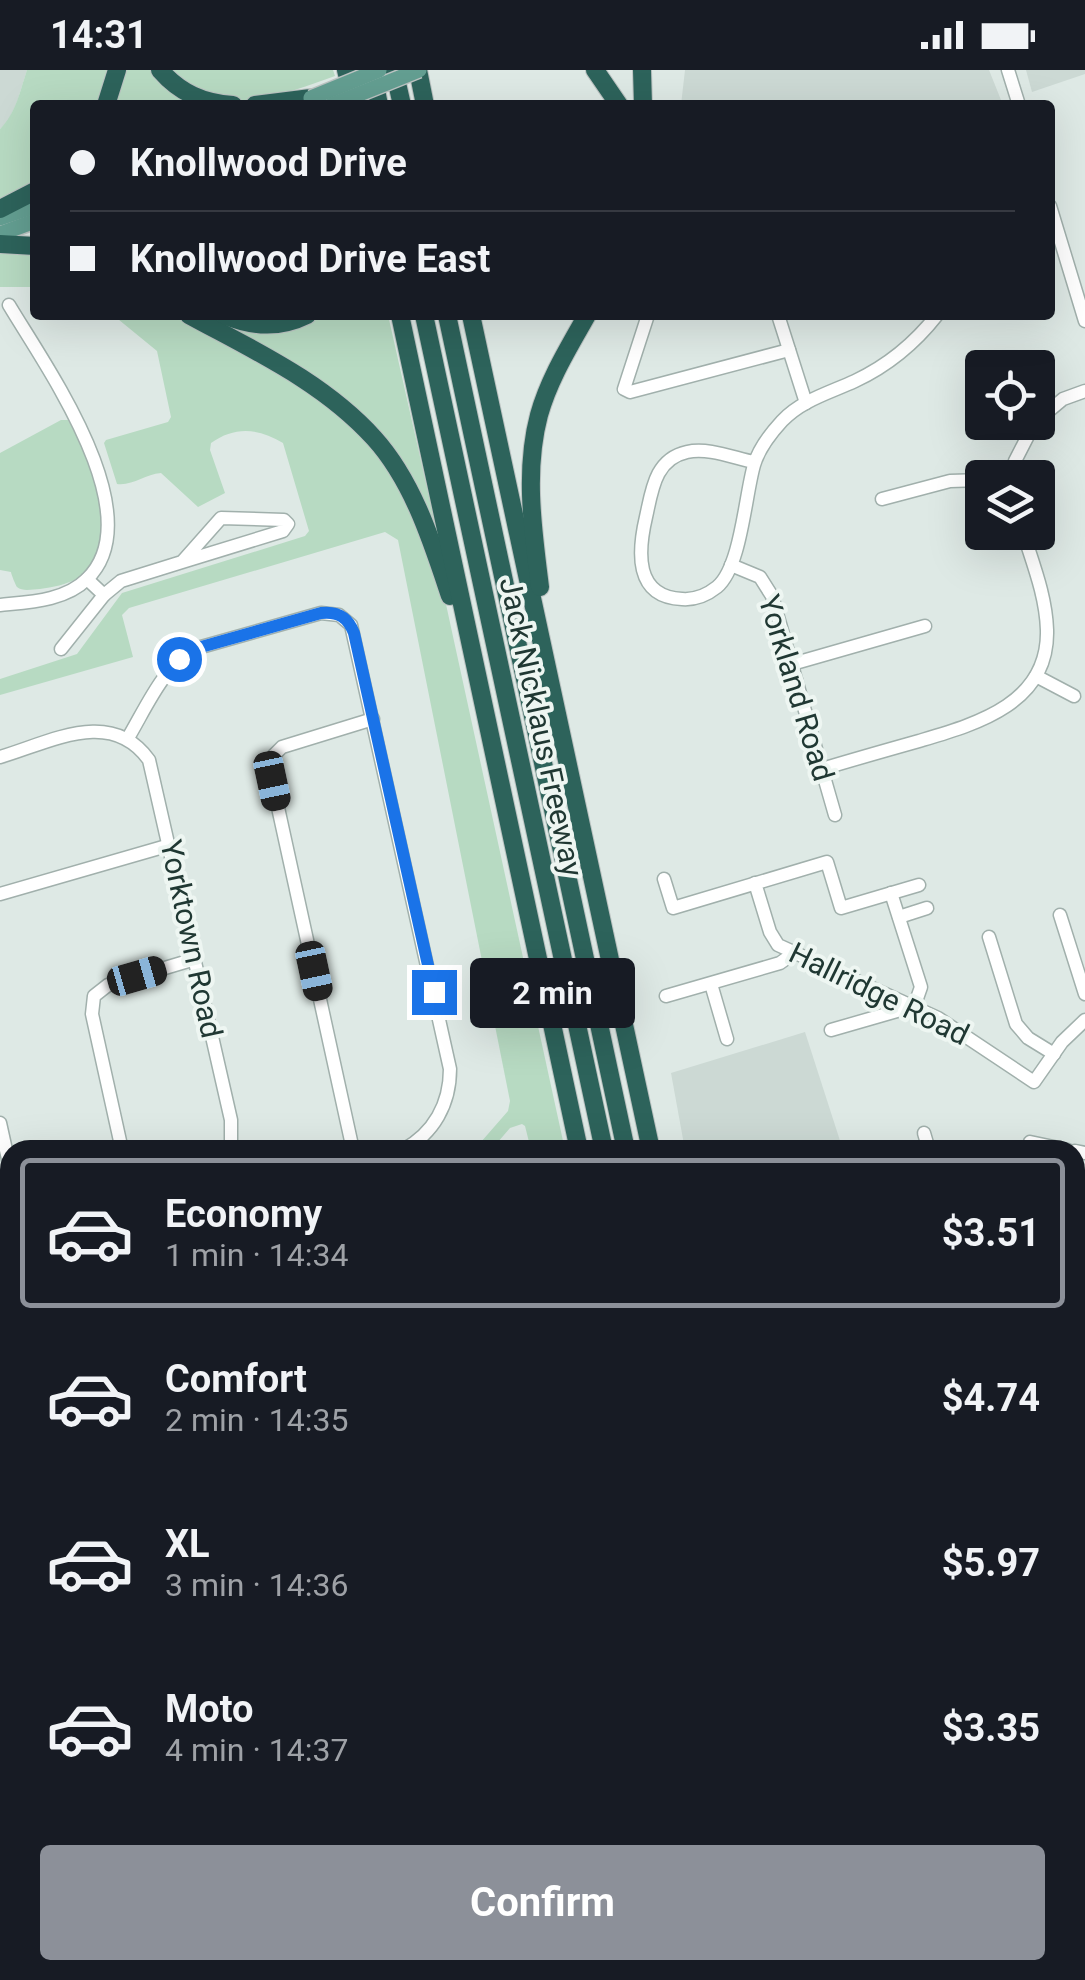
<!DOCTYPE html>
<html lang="en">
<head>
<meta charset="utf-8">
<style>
	:root { --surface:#171b24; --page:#20242c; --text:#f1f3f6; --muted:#9ea1a6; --line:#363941; --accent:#8c9099 }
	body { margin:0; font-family:Roboto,sans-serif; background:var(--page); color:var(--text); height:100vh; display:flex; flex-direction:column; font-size:38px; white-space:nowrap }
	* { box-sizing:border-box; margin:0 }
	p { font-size:32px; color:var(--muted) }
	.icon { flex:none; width:55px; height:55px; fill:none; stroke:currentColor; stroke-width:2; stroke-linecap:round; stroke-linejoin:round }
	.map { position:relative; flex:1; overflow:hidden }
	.drawer { position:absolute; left:0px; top:1070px; width:1085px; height:840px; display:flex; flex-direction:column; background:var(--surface); border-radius:30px 30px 0 0; box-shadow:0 10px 40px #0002 }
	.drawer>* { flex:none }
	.top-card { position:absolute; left:30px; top:30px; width:1025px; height:220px; border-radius:10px; box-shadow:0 10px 40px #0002; display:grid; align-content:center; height:220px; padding:0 40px; background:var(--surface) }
	.tools { position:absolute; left:965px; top:280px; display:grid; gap:20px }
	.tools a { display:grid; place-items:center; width:90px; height:90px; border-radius:10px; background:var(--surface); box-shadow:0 10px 40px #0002; font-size:50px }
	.end { position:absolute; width:45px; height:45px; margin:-22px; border:12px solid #1a73e8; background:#fff; box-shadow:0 0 0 5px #fff }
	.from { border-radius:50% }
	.bubble { position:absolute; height:70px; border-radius:10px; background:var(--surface); box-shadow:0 10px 40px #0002; font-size:32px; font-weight:700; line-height:70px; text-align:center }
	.car { position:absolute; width:30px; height:60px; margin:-30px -15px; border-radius:12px; box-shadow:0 0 8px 2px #0007; background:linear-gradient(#222 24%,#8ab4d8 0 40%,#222 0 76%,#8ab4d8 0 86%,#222 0) }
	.top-card b { display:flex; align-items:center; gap:35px; height:95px; font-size:38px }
	.top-card b+b { border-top:2px solid var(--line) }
	.top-card i { width:25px; height:25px; background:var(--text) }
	ul { padding:18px 0 0; list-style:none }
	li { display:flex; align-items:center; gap:30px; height:150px; margin:0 20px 15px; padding:0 20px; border:5px solid transparent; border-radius:10px }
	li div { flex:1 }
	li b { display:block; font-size:38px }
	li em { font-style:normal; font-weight:700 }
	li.current { border-color:var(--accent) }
	li>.icon { width:90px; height:90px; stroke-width:1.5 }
	.primary-button { display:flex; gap:20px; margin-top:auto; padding:20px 40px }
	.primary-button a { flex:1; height:115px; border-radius:10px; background:var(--accent); color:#fff; font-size:40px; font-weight:700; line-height:115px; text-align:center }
	.status { display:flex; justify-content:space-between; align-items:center; height:70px; padding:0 50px; background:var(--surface); direction:ltr }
	.status svg { height:28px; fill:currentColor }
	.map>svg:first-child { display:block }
	.built { fill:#ccd9d4 }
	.green { fill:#b7dac2 }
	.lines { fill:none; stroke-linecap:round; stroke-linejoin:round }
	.minor-casing { stroke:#a1b0ac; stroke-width:15 }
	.major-casing { stroke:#bcc3c2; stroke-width:18 }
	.highway-casing { stroke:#bcc3c2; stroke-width:20 }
	.minor { stroke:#fff; stroke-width:12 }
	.major { stroke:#639e91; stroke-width:15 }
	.highway { stroke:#2d635b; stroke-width:18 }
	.major-bridge-casing { stroke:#bcc3c2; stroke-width:18; stroke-linecap:butt }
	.major-bridge { stroke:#639e91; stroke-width:15 }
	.route { stroke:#1a73e8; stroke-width:12 }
	.labels { text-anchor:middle; stroke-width:8; stroke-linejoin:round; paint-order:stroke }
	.street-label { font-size:30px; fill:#203833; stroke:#eef6f2 }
</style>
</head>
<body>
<div class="status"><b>14:31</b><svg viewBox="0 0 49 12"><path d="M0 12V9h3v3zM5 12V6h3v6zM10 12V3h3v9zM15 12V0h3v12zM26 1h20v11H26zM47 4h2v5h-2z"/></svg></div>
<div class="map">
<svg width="1085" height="1910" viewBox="0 0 1085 1910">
	<rect width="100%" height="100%" fill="#dee9e5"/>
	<g class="built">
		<polygon points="0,0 27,0 17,32 8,51 0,59"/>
		<polygon points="685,0 989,0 1003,35 681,35"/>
		<polygon points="1026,0 1085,0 1085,4 1032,22"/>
		<polygon points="805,962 843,1080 685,1080 671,1003"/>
		<polygon points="130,1900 303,1900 271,1910 132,1910"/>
	</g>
	<g class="green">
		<path d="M27,0H111L101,35H35V115L0,133V59C16,43 20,21 27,0Z"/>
		<polygon points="120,0 155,0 205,35 110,35"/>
		<path d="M167,0H333L335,6C295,20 251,39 208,26C194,21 180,8 167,0Z"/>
		<rect x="0" y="180" width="35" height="37"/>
		<path d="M113,245H182L312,318L398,402L442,516L565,1080H531L525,1056L522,1054L510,1058L491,1080H474L508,1041L510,1031L398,470L385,462L129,538L122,545L133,587L0,625V609L77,584L122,523L305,466L309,461L283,373C258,358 235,356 211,373L210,380L225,423L198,437L161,403C145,404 133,416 117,414L104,373L106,370L168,352L171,347L157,281Z"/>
		<polygon points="201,245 217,245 229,252 315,245 388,245 440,475 391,375"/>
		<path d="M61,350H68C89,387 107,434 100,478C96,507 65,516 40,519C33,519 23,522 17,517C16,516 11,504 11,502L0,500V383Z"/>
	</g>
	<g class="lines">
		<g class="minor-casing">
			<g id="minor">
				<polyline points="1008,0 1019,35"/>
				<polyline points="1050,136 1085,251"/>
				<polyline points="648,245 624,319 630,322 789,280"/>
				<polyline points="778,245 806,333"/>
				<polyline points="1038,350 1063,329 1085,321"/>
				<path d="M754,392C734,388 708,377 687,382C655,389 652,420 646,447C638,481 634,527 682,529C695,530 707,525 717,517C741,497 745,426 754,395C759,378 770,364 782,351C802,330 829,323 855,311C887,296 915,273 937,245"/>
				<polyline points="1013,408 1015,391 1035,352"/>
				<polyline points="882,429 950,411 982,410"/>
				<polyline points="731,495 760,507 772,526 835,745"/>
				<polyline points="87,509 104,525 121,511 182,492 221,448 284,450 288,454 283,461 182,492"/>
				<path d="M0,535C29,532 65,531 87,509C153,445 44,294 9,235"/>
				<polyline points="61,579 104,525"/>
				<polyline points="792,594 925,556"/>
				<polyline points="1036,606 1074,626"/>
				<path d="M128,668C147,636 162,599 194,579L321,543L339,545L351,555L450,999C450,1034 434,1063 403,1080"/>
				<path d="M0,687C51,672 111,637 149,690L231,1050V1080"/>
				<path d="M822,699C855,689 887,680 919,671C976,654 1049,634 1047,560C1046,526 1033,494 1023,462"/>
				<polyline points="664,809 673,838 827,792 841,838 919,815"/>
				<polyline points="755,813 770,862 778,875 938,948 1034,1012 1062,972 1085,950"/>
				<polyline points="891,823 921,917 914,937"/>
				<polyline points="0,824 170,775"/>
				<polyline points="1060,845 1085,924"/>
				<polyline points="899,847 927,838"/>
				<polyline points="989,867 1016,954 1028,968 1054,984"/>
				<polyline points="711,914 727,969"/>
				<polyline points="666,926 780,893 794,883"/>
				<polyline points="831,960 897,941 902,932"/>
				<polyline points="0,1053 10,1098"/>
				<polyline points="924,1063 929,1080"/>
				<polyline points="1030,1072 1068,1080"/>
				<polyline points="122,1080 92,944 94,926 108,915 195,889"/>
				<polyline points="353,1080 270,701 274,685 282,677 373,649"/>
				<polyline points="1075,1081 1085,1083"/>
				<polyline points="1075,1164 1085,1162"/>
				<polyline points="1075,1186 1085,1179"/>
				<polyline points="0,1257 10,1256"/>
				<polyline points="1075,1427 1085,1424"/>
				<polyline points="1075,1459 1080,1464 1085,1479"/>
				<polyline points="1075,1499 1085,1529"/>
				<polyline points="1075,1622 1085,1623"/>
				<polyline points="0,1623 8,1620"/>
				<polyline points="10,1666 0,1669 10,1699"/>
				<polyline points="0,1850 10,1847"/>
				<polyline points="1075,1856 1085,1836"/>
				<polyline points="70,1900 72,1910"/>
				<polyline points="610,1900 613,1910"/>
				<polyline points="396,1910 396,1900"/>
				<polyline points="500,1910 534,1900"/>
				<polyline points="914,1910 916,1900"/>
				<polyline points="1054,1910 1056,1900"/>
			</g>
		</g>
		<g class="major-casing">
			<g id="major">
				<polyline points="0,148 35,136"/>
				<polyline points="0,164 35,151"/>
				<polyline points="1075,1381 1085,1377"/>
				<polyline points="0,1749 10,1746"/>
			</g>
		</g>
		<g class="highway-casing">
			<g id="highway">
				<path d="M160,0C180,23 203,33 233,35"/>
				<polyline points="346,0 347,4"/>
				<polyline points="394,0 402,35"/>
				<polyline points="418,0 425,35"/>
				<polyline points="595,0 619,35"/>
				<polyline points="642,0 643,35"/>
				<polyline points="373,5 379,35"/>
				<polyline points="106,35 117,0"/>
				<polyline points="255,35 311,28"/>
				<polyline points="0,139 35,121"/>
				<polyline points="0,174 35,176"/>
				<path d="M189,245C255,281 323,312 374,368C413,411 432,472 450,526"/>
				<path d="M224,245C252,257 279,259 307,245"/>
				<polyline points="400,245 579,1080"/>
				<polyline points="424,245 604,1080"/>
				<polyline points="447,245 626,1080"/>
				<polyline points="471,245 651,1080"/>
				<path d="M540,517C533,461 524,401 539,345C549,309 569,277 587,245"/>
				<polyline points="733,1900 733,1910"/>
				<polyline points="756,1900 757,1910"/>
				<polyline points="775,1900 776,1910"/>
				<polyline points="806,1900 807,1910"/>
			</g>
		</g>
		<use href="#minor" class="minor"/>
		<use href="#major" class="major"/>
		<use href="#highway" class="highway"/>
		<g class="major-bridge-casing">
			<g id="major-bridge">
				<polyline points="311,28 379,0"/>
				<polyline points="332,35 419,0"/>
			</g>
		</g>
		<use href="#major-bridge" class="major-bridge"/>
	</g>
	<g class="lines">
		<path class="route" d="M179,589L194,579L321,543C338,541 348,547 354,563L434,922"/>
	</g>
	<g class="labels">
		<g class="street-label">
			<text transform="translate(796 618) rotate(73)" y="10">Yorkland Road</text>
			<text transform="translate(541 657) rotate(78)" y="10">Jack Nicklaus Freeway</text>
			<text transform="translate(191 869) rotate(78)" y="10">Yorktown Road</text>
			<text transform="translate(879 924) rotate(26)" y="10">Hallridge Road</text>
		</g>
	</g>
</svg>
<div class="tools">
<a><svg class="icon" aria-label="locate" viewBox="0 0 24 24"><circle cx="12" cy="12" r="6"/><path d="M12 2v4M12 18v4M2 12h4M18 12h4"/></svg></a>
<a><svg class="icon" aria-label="layers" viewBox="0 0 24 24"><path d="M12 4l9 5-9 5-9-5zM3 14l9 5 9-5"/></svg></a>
</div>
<i class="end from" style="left:179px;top:589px"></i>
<i class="end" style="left:434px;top:922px"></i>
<div class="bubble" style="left:470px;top:888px;width:165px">2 min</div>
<i class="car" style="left:272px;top:711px;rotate:168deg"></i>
<i class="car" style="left:314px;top:901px;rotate:168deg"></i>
<i class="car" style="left:137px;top:906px;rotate:74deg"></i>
<div class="top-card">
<b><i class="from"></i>Knollwood Drive</b>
<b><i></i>Knollwood Drive East</b>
</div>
<section class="drawer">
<ul>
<li class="current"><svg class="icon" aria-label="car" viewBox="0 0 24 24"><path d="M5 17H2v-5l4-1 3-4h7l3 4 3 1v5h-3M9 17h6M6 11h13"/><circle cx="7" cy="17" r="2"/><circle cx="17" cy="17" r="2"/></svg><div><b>Economy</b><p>1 min · 14:34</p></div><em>$3.51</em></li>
<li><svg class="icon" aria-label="car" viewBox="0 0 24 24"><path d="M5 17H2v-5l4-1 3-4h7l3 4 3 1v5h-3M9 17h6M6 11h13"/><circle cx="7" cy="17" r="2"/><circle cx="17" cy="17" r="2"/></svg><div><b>Comfort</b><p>2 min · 14:35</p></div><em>$4.74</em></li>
<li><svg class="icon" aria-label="car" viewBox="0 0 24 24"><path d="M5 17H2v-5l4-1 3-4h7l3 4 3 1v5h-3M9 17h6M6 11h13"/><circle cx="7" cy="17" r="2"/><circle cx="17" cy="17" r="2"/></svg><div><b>XL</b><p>3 min · 14:36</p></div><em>$5.97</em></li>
<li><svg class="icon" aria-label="car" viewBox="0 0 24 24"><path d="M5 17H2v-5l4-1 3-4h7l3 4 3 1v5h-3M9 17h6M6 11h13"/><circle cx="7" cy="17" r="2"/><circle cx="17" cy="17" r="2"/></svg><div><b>Moto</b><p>4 min · 14:37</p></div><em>$3.35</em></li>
</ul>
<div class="primary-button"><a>Confirm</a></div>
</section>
</div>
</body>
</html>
